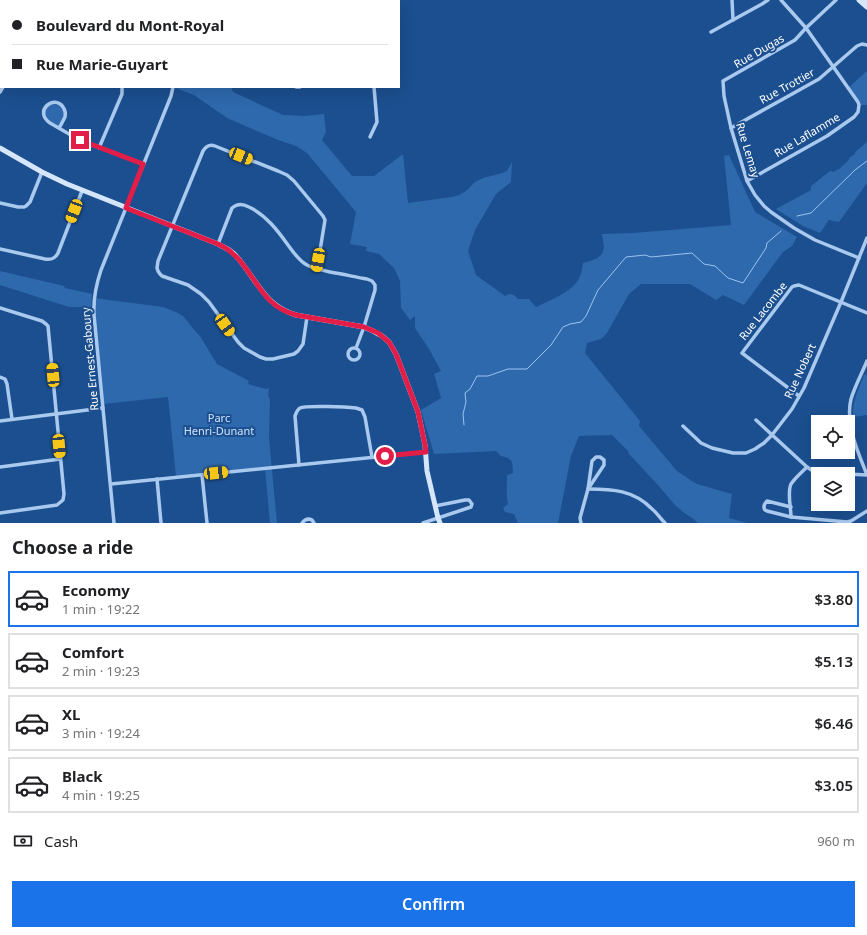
<!DOCTYPE html>
<html lang="en">
<head>
<meta charset="utf-8">
<style>
	:root { --surface:#fff; --page:#f6f6f6; --text:#202124; --muted:#757577; --line:#e0e0e0; --accent:#1a73e8 }
	body { margin:0; font-family:"Noto Sans",sans-serif; background:var(--page); color:var(--text); height:100vh; display:flex; flex-direction:column; font-size:15px; white-space:nowrap }
	* { box-sizing:border-box; margin:0 }
	p { font-size:13px; color:var(--muted) }
	.icon { flex:none; width:22px; height:22px; fill:none; stroke:currentColor; stroke-width:2; stroke-linecap:round; stroke-linejoin:round }
	.map { position:relative; height:523px; overflow:hidden }
	.sheet { display:flex; flex-direction:column; background:var(--surface); flex:1 }
	.sheet>* { flex:none }
	.banner { position:absolute; left:0px; top:0px; width:400px; height:88px; box-shadow:0 4px 16px #0002; display:grid; align-content:center; height:88px; padding:0 12px; background:var(--surface) }
	.buttons { position:absolute; left:811px; top:415px; display:grid; gap:8px }
	.buttons a { display:grid; place-items:center; width:44px; height:44px; border-radius:0px; background:var(--surface); box-shadow:0 4px 16px #0002; font-size:20px }
	.end { position:absolute; width:18px; height:18px; margin:-9px; border:5px solid #e11d48; background:#fff; box-shadow:0 0 0 2px #fff }
	.from { border-radius:50% }
	.car { position:absolute; width:12px; height:24px; margin:-12px -6px; border-radius:5px; box-shadow:0 0 3px 1px #0007; background:linear-gradient(#f5c518 24%,#345 0 40%,#f5c518 0 76%,#345 0 86%,#f5c518 0) }
	.banner b { display:flex; align-items:center; gap:14px; height:38px; font-size:15px }
	.banner b+b { border-top:1px solid var(--line) }
	.banner i { width:10px; height:10px; background:var(--text) }
	ul { padding:0; list-style:none }
	li { display:flex; align-items:center; gap:12px; height:56px; margin:0 8px 6px; padding:0 4px; border:2px solid var(--line); border-radius:0px }
	li div { flex:1 }
	li b { display:block; font-size:15px }
	li em { font-style:normal; font-weight:600 }
	li.on { border-color:var(--accent) }
	li>.icon { width:36px; height:36px; stroke-width:1.5 }
	h2 { padding:0 12px; font-size:18px; line-height:48px }
	.pay { display:flex; align-items:center; gap:10px; height:44px; padding:0 12px; font-size:15px }
	.pay p { margin-inline-start:auto }
	.action { display:flex; gap:8px; margin-top:auto; padding:8px 12px }
	.action a { flex:1; height:46px; border-radius:0px; background:var(--accent); color:#fff; font-size:16px; font-weight:600; line-height:46px; text-align:center }
	.map>svg:first-child { display:block }
	.green { fill:#2e69ad }
	.lines { fill:none; stroke-linecap:round; stroke-linejoin:round }
	.stream { stroke:#9cc4f0; stroke-width:1 }
	.street { stroke:#a9c9ee; stroke-width:3.5 }
	.secondary { stroke:#d6e6fa; stroke-width:5 }
	.route { stroke:#e11d48; stroke-width:5 }
	.labels { text-anchor:middle; stroke-width:4; stroke-linejoin:round; paint-order:stroke }
	.street-label { font-size:11px; fill:#fff; stroke:#1b4f8f }
	.park-label { font-size:11px; fill:#cfe3fa; stroke:#1b4f8f }
</style>
</head>
<body>
<div class="map">
<svg width="867" height="523" viewBox="0 0 867 523">
	<rect width="100%" height="100%" fill="#1b4f8f"/>
	<g class="green">
		<polygon points="867,71 867,105 859,105 848,88"/>
		<path d="M173,87H231L233,92L283,115L305,116L324,114L326,132L322,140L352,176H374L403,154L408,203L452,197L459,195L466,191L475,182L483,178L502,173L507,171L512,162L511,182L496,194L475,230L468,251L476,275L505,296C511,293 514,294 518,299H529L536,307C549,301 576,290 580,276C582,272 582,267 583,263L596,259L602,254L604,247L602,234L633,233L731,225L724,156L729,155L755,212L797,237L792,246L783,252L744,305L723,295L716,300L690,284H641L629,294L607,333L601,339L587,343L585,353L640,421L639,426L677,471L692,481L697,484L732,494L729,518L747,523H698L692,518L683,512L675,505L657,484L628,453L629,452L612,435L579,436L571,456L558,523H518L514,514L505,512L503,508L508,504C506,494 507,484 507,475L513,473C512,461 514,459 501,456L496,451L434,454L421,410L441,398L434,374L441,371L429,349L415,328V316L410,320L401,308L400,281L394,268L379,254L366,251L367,247L350,244L356,212L307,153L296,146L278,140L227,118L194,95Z"/>
		<polygon points="49,104 61,105 65,116 59,128 45,119 45,107"/>
		<polygon points="867,142 867,183 839,222 829,220 820,233 803,226 776,209 811,190 811,186 830,171 833,172 839,169 849,160 849,158 855,154 855,152"/>
		<polygon points="0,271 64,286 65,288 92,294 91,307 69,307 0,285"/>
		<polygon points="94,298 163,307 176,312 183,316 196,332 200,336 217,364 249,381 248,384 266,389 269,388 268,395 270,400 269,438 277,523 270,523 265,468 176,477 168,397 103,404 94,315"/>
		<path d="M864,375H867V415L853,417C852,401 859,389 864,375Z"/>
	</g>
	<g class="lines">
		<g class="stream">
			<polyline points="797,216 811,213 855,170 867,161"/>
			<polyline points="464,425 463,414 466,402 465,393 470,389 477,376 488,376 508,369 527,369 551,345 563,327 570,324 581,322 586,316 598,290 626,257 645,255 651,257 692,253 704,264 715,266 728,278 743,283 766,248 767,243 781,231"/>
		</g>
		<g class="street">
			<polyline points="275,0 275,1"/>
			<polyline points="732,0 733,20"/>
			<polyline points="836,0 806,28 795,40 723,81 724,96 731,128 747,181 755,195 764,206 771,212 794,228 815,240 859,258"/>
			<polyline points="711,32 762,4 768,0"/>
			<polyline points="296,87 300,87"/>
			<polyline points="0,92 3,87"/>
			<path d="M59,128C61,125 63,121 65,117C66,113 65,110 63,107C54,94 33,111 50,123L76,138L80,140L143,164"/>
			<polyline points="731,128 819,79 857,46 862,44 867,45"/>
			<polyline points="370,137 377,122 374,87"/>
			<polyline points="99,148 122,94 122,87"/>
			<polyline points="747,181 827,136 854,117 858,112 859,105 858,102 806,28 781,0"/>
			<polyline points="0,203 18,207 24,207 26,206 30,202 42,172"/>
			<path d="M218,244L232,208C238,203 243,204 249,207C266,215 278,231 288,245C294,253 299,261 307,265C314,269 323,270 330,272C343,274 355,277 367,279L372,281L375,285V290L364,327L356,348"/>
			<path d="M0,249L45,259C51,260 55,259 58,253L82,191"/>
			<polyline points="0,308 42,321 46,324 48,326 64,494 63,500 57,505 0,513"/>
			<path d="M307,317L303,344L298,351L294,354L273,359H266L260,357L244,348L238,342L209,302L201,294L188,285L162,276L160,274L158,271L157,268L158,261L203,151C206,146 210,144 215,146L278,171L287,175L294,181L323,216L325,220L317,269"/>
			<circle cx="354" cy="354" r="6"/>
			<polyline points="0,377 5,379 7,384 12,419"/>
			<polyline points="799,396 742,353 792,287 794,286 799,285 867,313"/>
			<path d="M756,420L807,467C818,475 823,474 837,474"/>
			<polyline points="0,421 103,408"/>
			<polyline points="683,426 701,443 712,448 733,453 746,453 755,449 764,443 772,435 792,409 804,388 841,302 867,238"/>
			<path d="M299,465L295,416C296,413 297,410 300,408C306,405 347,407 356,408L362,410L365,417L372,457"/>
			<polyline points="0,467 60,459"/>
			<path d="M807,467C802,472 795,478 791,484C787,492 791,508 791,517L847,522L851,521L867,511"/>
			<path d="M848,474L867,475C858,452 845,424 851,399C855,386 862,373 867,361"/>
			<polyline points="202,475 207,523"/>
			<polyline points="157,479 161,523"/>
			<polyline points="111,484 425,452"/>
			<path d="M588,489C612,489 634,490 652,509C657,513 660,518 665,523"/>
			<path d="M791,507L767,501C764,504 763,507 765,510L767,511L791,517"/>
			<path d="M114,523L94,315C93,299 96,285 101,270L171,96L173,87"/>
			<path d="M302,523C305,519 308,518 312,520L314,523"/>
			<polyline points="423,523 471,507 472,504 469,500 465,500 435,506"/>
			<polyline points="581,523 580,518 588,489 592,461 596,457 600,457 604,460 604,465 588,489"/>
		</g>
		<g class="secondary">
			<polyline points="859,0 867,7"/>
			<polyline points="865,0 867,2"/>
			<polyline points="48,1 52,0"/>
			<polyline points="0,16 1,15"/>
			<path d="M0,148L42,172L67,184L218,244C223,247 229,249 233,253C239,258 243,265 247,270C262,291 270,307 296,315L364,327L373,331L382,336L389,342L396,354L418,412L425,445L427,471L438,518L440,523"/>
		</g>
	</g>
	<g class="lines">
		<path class="route" d="M80,140L143,164L126,208L218,244C223,247 229,249 233,254C239,258 243,265 247,270C262,291 270,308 296,315L364,327L378,333L389,342L396,354L418,412L425,445L426,452L385,456"/>
	</g>
	<g class="labels">
		<g class="street-label">
			<text transform="translate(759 51) rotate(-30)" y="4">Rue Dugas</text>
			<text transform="translate(787 86) rotate(-29)" y="4">Rue Trottier</text>
			<text transform="translate(807 135) rotate(-31)" y="4">Rue Laflamme</text>
			<text transform="translate(748 150) rotate(73)" y="4">Rue Lemay</text>
			<text transform="translate(763 311) rotate(-52)" y="4">Rue Lacombe</text>
			<text transform="translate(90 359) rotate(-95)" y="4">Rue Ernest-Gaboury</text>
			<text transform="translate(800 371) rotate(-65)" y="4">Rue Nobert</text>
		</g>
		<g class="park-label">
			<text x="219" y="422">Parc<tspan x="219" dy="13">Henri-Dunant</tspan></text>
		</g>
	</g>
</svg>
<div class="buttons">
<a><svg class="icon" aria-label="locate" viewBox="0 0 24 24"><circle cx="12" cy="12" r="6"/><path d="M12 2v4M12 18v4M2 12h4M18 12h4"/></svg></a>
<a><svg class="icon" aria-label="layers" viewBox="0 0 24 24"><path d="M12 4l9 5-9 5-9-5zM3 14l9 5 9-5"/></svg></a>
</div>
<i class="end from" style="left:385px;top:456px"></i>
<i class="end" style="left:80px;top:140px"></i>
<i class="car" style="left:241px;top:156px;rotate:112deg"></i>
<i class="car" style="left:74px;top:211px;rotate:201deg"></i>
<i class="car" style="left:318px;top:260px;rotate:190deg"></i>
<i class="car" style="left:225px;top:325px;rotate:145deg"></i>
<i class="car" style="left:53px;top:375px;rotate:355deg"></i>
<i class="car" style="left:59px;top:446px;rotate:175deg"></i>
<i class="car" style="left:216px;top:473px;rotate:84deg"></i>
<div class="banner">
<b><i class="from"></i>Boulevard du Mont-Royal</b>
<b><i></i>Rue Marie-Guyart</b>
</div>
</div>
<section class="sheet">
<h2>Choose a ride</h2>
<ul>
<li class="on"><svg class="icon" aria-label="car" viewBox="0 0 24 24"><path d="M5 17H2v-5l4-1 3-4h7l3 4 3 1v5h-3M9 17h6M6 11h13"/><circle cx="7" cy="17" r="2"/><circle cx="17" cy="17" r="2"/></svg><div><b>Economy</b><p>1 min · 19:22</p></div><em>$3.80</em></li>
<li><svg class="icon" aria-label="car" viewBox="0 0 24 24"><path d="M5 17H2v-5l4-1 3-4h7l3 4 3 1v5h-3M9 17h6M6 11h13"/><circle cx="7" cy="17" r="2"/><circle cx="17" cy="17" r="2"/></svg><div><b>Comfort</b><p>2 min · 19:23</p></div><em>$5.13</em></li>
<li><svg class="icon" aria-label="car" viewBox="0 0 24 24"><path d="M5 17H2v-5l4-1 3-4h7l3 4 3 1v5h-3M9 17h6M6 11h13"/><circle cx="7" cy="17" r="2"/><circle cx="17" cy="17" r="2"/></svg><div><b>XL</b><p>3 min · 19:24</p></div><em>$6.46</em></li>
<li><svg class="icon" aria-label="car" viewBox="0 0 24 24"><path d="M5 17H2v-5l4-1 3-4h7l3 4 3 1v5h-3M9 17h6M6 11h13"/><circle cx="7" cy="17" r="2"/><circle cx="17" cy="17" r="2"/></svg><div><b>Black</b><p>4 min · 19:25</p></div><em>$3.05</em></li>
</ul>
<div class="pay"><svg class="icon" aria-label="cash" viewBox="0 0 24 24"><path d="M3 7h18v10H3z"/><circle cx="12" cy="12" r="2"/></svg>Cash<p>960 m</p></div>
<div class="action"><a>Confirm</a></div>
</section>
</body>
</html>
